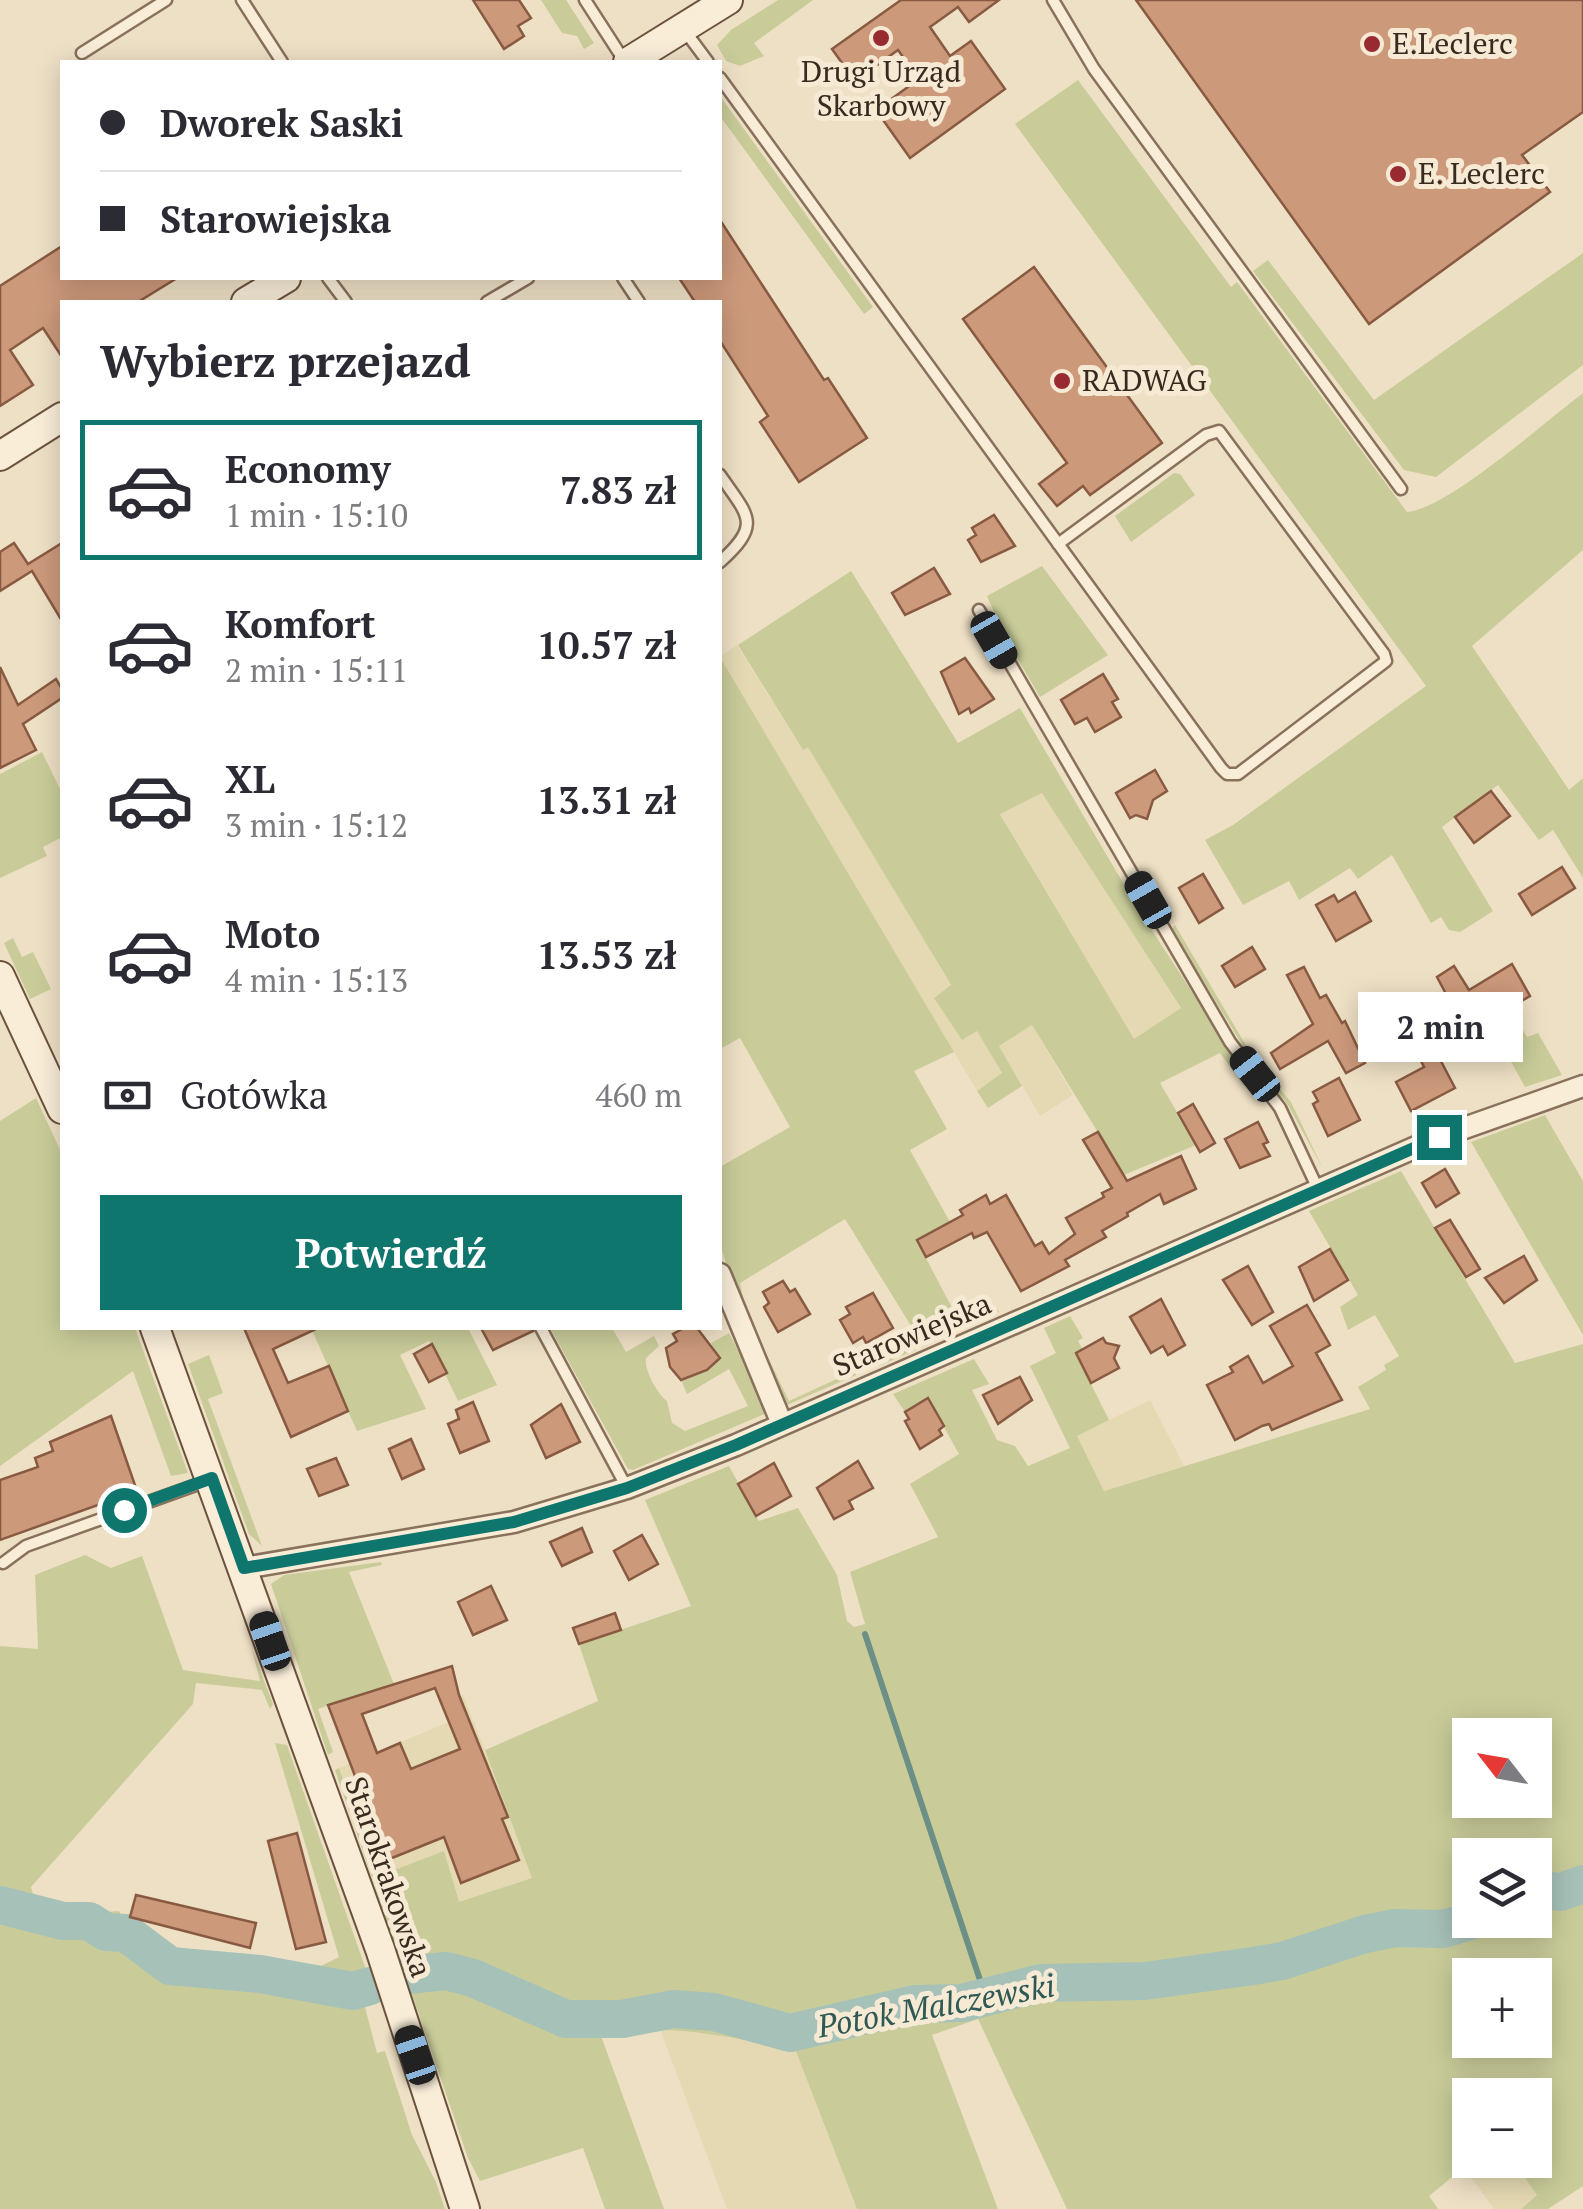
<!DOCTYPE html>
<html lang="pl">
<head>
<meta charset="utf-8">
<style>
	:root { --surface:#fff; --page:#f7f7f7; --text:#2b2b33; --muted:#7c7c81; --line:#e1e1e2; --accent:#0f766e }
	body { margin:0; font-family:"PT Serif",serif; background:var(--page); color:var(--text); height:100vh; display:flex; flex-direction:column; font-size:38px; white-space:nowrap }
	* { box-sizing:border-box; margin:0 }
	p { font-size:32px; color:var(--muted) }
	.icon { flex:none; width:55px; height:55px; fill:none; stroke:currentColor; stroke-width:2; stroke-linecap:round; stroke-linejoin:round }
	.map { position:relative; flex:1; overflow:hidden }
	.side { position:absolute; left:60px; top:300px; width:662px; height:1030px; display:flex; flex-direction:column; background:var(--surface); border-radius:0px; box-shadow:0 5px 25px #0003 }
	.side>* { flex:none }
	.banner { position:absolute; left:60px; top:60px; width:662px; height:220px; border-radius:0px; box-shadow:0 5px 25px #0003; display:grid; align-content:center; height:220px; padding:0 40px; background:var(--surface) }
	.needle { width:65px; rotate:301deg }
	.tools { position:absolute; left:1452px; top:1718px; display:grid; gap:20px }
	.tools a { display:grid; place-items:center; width:100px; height:100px; border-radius:0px; background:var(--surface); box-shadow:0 5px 25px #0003; font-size:50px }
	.end { position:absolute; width:45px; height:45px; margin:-22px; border:12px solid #0f766e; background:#fff; box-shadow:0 0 0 5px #fff }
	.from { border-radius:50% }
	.bubble { position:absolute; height:70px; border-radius:0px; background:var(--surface); box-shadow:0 5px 25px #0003; font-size:32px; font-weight:700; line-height:70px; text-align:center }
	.car { position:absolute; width:30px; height:60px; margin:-30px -15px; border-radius:12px; box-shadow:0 0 8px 2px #0007; background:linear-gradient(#222 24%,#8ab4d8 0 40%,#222 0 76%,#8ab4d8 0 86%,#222 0) }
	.banner b { display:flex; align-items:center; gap:35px; height:95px; font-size:38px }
	.banner b+b { border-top:2px solid var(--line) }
	.banner i { width:25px; height:25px; background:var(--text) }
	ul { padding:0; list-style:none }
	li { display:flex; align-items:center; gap:30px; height:140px; margin:0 20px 15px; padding:0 20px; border:5px solid transparent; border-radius:0px }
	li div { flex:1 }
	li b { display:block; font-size:38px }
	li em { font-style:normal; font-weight:700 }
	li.active { border-color:var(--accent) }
	li>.icon { width:90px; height:90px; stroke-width:1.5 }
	h2 { padding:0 40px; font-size:45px; line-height:120px }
	.pay { display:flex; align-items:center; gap:25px; height:110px; padding:0 40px; font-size:38px }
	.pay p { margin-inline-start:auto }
	.primary-button { display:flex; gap:20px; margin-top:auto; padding:20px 40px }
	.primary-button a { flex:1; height:115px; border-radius:0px; background:var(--accent); color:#fff; font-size:40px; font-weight:700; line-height:115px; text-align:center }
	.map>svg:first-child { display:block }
	.farmland { fill:#e4d9b2 }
	.green { fill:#c9cc99; fill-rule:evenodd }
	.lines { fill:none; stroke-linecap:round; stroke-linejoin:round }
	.stream { stroke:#6d9086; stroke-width:6 }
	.river { stroke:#a6c1b8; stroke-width:38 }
	.building { fill:#cc997b; stroke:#885a41; stroke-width:2.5; fill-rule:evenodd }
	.lane-casing { stroke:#89715b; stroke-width:15 }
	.street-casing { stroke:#89715b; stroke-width:25 }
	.secondary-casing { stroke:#6b523e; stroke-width:32 }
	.lane { stroke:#f9edd8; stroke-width:10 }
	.street { stroke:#f9edd8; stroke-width:20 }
	.secondary { stroke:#f9edd8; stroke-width:28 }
	.route { stroke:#0f766e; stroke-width:12 }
	.poi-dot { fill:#982b31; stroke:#f6ead4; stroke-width:4 }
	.labels { text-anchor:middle; stroke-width:10; stroke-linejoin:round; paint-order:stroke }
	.poi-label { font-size:30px; fill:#392a1f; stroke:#f6ead4; text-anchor:start }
	.street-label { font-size:30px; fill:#392a1f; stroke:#f6ead4 }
	.water-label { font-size:32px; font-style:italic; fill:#2e5954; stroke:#f6ead4 }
</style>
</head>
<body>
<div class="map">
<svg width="1583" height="2209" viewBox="0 0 1583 2209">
	<rect width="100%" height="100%" fill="#eee0c5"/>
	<g class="farmland">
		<polygon points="737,645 802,749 808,746 951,986 934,998 977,1030 1002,1074 977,1091 720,657"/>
		<polygon points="1043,793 1181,1009 1134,1040 1000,813"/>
		<polygon points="1032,1025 1073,1095 1040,1116 999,1046"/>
		<polygon points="1150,1400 1184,1466 1104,1491 1076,1436"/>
		<polygon points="463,1695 485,1750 585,2015 379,1876 339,1768 449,1722 442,1704"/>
		<polygon points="660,2029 726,2036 795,2049 857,2209 727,2209"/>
		<polygon points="1473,2160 1512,2160 1537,2195 1521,2209 1494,2209 1463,2166"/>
	</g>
	<g class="green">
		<polygon points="541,0 566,0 594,43 584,49 577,36 562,33"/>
		<polygon points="778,0 813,0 754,43 764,56 740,66 726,61 717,45 731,30"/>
		<path d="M1078,80L1231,287L1237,282L1407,512C1447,509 1546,421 1583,393V550L1472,646L1569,790L1583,778V878L1553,830L1539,840L1498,785L1442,827L1493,911L1460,932L1449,930L1441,917L1431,923L1392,855L1358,879L1350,868L1299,900L1289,881L1243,905L1205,840L1233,825L1426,686L1015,124Z"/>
		<polygon points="720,96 873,307 864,314 720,116"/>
		<polygon points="1583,253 1583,365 1436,477 1404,470 1253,271 1268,260 1374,400"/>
		<polygon points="1174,473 1180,474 1195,495 1131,542 1115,516"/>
		<polygon points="1042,566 1108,655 1040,697 1007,641 987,596"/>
		<path d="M851,571L958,743L1020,708L1142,915L1250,1081L1244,1086L1220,1053L1160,1083L1196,1145L1124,1175L1032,1025L999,1046L1022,1086L988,1108L977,1091L1002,1073L977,1031L962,1040L934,998L951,985L808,747L803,750L738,645ZM1042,793L1181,1008L1134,1039L1000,814Z"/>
		<polygon points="720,657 954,1052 914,1071 947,1129 910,1150 950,1222 917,1241 961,1325 997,1308 999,1312 879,1366 877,1362 921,1342 845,1219 740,1283 746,1312 789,1401 854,1371 856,1375 787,1405 734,1287 720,1245 720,1167 790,1127 740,1038 720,1049"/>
		<polygon points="42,752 62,793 62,837 43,847 47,856 0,878 0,774"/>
		<polygon points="1175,925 1251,1054 1291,1102 1323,1169 1288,1105 1248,1054 1171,929"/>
		<polygon points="13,938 22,957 33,952 51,989 30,999 4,943"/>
		<polygon points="1516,1019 1527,1037 1538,1033 1562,1075 1525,1087 1494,1031"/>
		<polygon points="36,1098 62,1154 62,1328 135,1328 188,1473 171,1476 133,1371 0,1466 0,1121"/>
		<polygon points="1545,1115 1583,1181 1583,1335 1471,1142"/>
		<path d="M1401,1171L1515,1363L1583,1344V2186L1548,2209H1521L1537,2195L1512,2160H1535V2095H1470V2160H1473L1429,2196L1438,2209H1067L978,2019L932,2035L998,2209H857L795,2049C731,2037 665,2023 600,2033L664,2209H605L583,2148L480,2181L468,2158L335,1770L339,1768L379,1876L444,1851L459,1902L532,1878L485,1750L598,1701L579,1644L691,1606L645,1500L729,1466L759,1521L798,1508L837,1575L847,1621L854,1627L865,1624L850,1572L938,1537L910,1484L959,1454L928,1399L905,1412L893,1394L974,1359L989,1384L972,1390L997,1440L1015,1446L1028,1466L1070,1448L1030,1366L1056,1353L1044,1328L1070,1316L1083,1338L1078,1341L1083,1350L1076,1354L1109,1420L1077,1436L1104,1491L1370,1409L1358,1387L1386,1370L1384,1365L1399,1356L1375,1315L1348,1330L1340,1307L1358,1295L1309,1211ZM1470,1735H1535V1800H1470ZM1470,1855H1535V1920H1470ZM1470,1975H1535V2040H1470Z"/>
		<polygon points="311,1328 468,1328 497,1385 458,1401 429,1341 400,1355 426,1409 357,1431"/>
		<path d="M550,1328H612L626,1352L654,1336L659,1346L646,1358C644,1370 657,1393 667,1401L672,1423L685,1431L748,1406L729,1369L687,1394L681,1380L707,1370L719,1358L711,1343L729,1333L768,1408L767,1413L633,1470L628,1469Z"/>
		<polygon points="209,1355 223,1393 208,1399 262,1546 249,1534 188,1364"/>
		<path d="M85,1555L111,1568L142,1556L183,1670L260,1681L252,1649L273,1704L270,1709L262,1690L196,1683L193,1704L31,1887L33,1894L94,1913L119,1911L126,1923L152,1930L169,1949L319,1967L339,1957L275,1743L287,1745L376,1998L365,2007L377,2053L385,2051L412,2135L436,2182L445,2209H0V1646L38,1649L35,1575ZM134,1936L172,1964L354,1982L358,1993L348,1995L295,1983L169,1968L141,1948Z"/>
		<polygon points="381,1562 382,1565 349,1572 394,1684 318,1709 333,1752 328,1755 271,1584 284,1575"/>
	</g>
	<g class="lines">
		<polyline class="stream" points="865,1634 986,1998"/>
		<g class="river">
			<polyline points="1535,1889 1561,1892 1583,1884"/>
			<polyline points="0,1905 63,1921 89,1921 106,1932 126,1933 170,1966 260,1974 353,1991 370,1986"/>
			<polyline points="408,1975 446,1971 473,1978 566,2019 622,2019 674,2009 714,2012 790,2033 915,2004 962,2003 1041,1983 1145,1981 1253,1966 1282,1961 1365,1934 1395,1928 1443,1929 1474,1920"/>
		</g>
	</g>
	<g class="building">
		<polygon points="473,0 519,0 531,18 518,26 524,36 504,49"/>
		<polygon points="901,0 999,0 969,22 958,7 930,27 950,56 971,41 1005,89 910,158 876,110 919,79 898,50 855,81 832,49"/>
		<polygon points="1136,0 1583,0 1583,112 1522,155 1550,192 1369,324"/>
		<polygon points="720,220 824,380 828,378 867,438 799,482 760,422 768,416 720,341 720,302 695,302 679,278 720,278"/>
		<polygon points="62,246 62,278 177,278 138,302 62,302 62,357 43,328 10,350 33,385 0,406 0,286"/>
		<polygon points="1034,267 1162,443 1090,495 1083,486 1057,506 1039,484 1067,463 963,319"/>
		<polygon points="994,515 1015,546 981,562 968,540 976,535 972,528"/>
		<polygon points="14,543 28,564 62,543 62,621 32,571 0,591 0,552"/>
		<polygon points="934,568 950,594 905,615 892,593"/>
		<polygon points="965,658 994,699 971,713 969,708 959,714 941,672"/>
		<polygon points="0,667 18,705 56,679 62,689 62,698 23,724 36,750 0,768"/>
		<polygon points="1103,674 1118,699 1112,702 1121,717 1095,732 1087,718 1075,724 1061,700"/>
		<polygon points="1155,770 1167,791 1153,800 1147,819 1136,815 1130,818 1116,793"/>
		<polygon points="1491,791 1510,816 1474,843 1455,817"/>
		<polygon points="1562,867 1575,888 1532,915 1519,894"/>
		<polygon points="1203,874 1223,908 1199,923 1179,888"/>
		<polygon points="1355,892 1371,921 1336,941 1316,905 1334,895 1338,902"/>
		<polygon points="1252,947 1265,969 1235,987 1222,966"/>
		<polygon points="1512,964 1530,996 1496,1016 1491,1007 1462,1024 1437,977 1454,966 1469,990"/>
		<polygon points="1304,967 1320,998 1326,995 1342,1023 1345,1021 1365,1063 1346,1073 1328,1041 1280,1069 1271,1053 1313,1024 1287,975"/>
		<polygon points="1433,1046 1455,1088 1411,1111 1396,1082 1424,1067 1417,1053"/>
		<polygon points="1339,1078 1360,1120 1328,1136 1313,1104 1318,1101 1313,1092"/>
		<polygon points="1193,1104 1215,1143 1200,1152 1178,1113"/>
		<polygon points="1258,1122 1268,1142 1263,1144 1270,1156 1240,1168 1225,1139"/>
		<polygon points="1098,1132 1127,1181 1181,1156 1196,1189 1164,1204 1160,1194 1127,1213 1128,1216 1102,1231 1106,1237 1065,1260 1069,1266 1021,1291 987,1232 974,1238 972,1233 926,1257 917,1240 963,1215 960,1210 986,1195 990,1204 1006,1195 1035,1246 1042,1242 1049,1254 1075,1234 1066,1218 1104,1197 1102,1193 1112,1188 1083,1140"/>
		<polygon points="1445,1169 1459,1193 1436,1207 1422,1183"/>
		<polygon points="1450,1220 1480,1269 1466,1277 1435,1228"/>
		<polygon points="1330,1249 1348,1280 1314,1301 1299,1267"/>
		<polygon points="1524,1256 1537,1280 1504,1303 1485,1278"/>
		<polygon points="1248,1266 1273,1312 1252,1325 1223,1280"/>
		<polygon points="783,1281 790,1292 795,1289 810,1314 778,1332 764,1307 769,1303 763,1292"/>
		<polygon points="873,1293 893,1328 866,1343 863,1337 853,1343 840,1320 850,1314 846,1307"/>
		<polygon points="1161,1299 1185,1345 1168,1355 1163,1346 1151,1353 1130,1317"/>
		<polygon points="1307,1305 1330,1345 1316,1353 1342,1400 1272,1430 1269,1424 1262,1426 1235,1440 1207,1385 1233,1372 1230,1367 1248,1356 1263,1383 1293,1366 1270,1326"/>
		<polygon points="244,1328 318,1328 273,1349 288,1383 329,1366 348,1411 291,1437"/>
		<polygon points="481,1328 532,1328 533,1331 493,1350"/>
		<polygon points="684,1328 697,1328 720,1358 707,1370 681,1380 670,1367 666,1348 677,1341 673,1334"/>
		<polygon points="1103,1338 1106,1343 1119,1346 1114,1358 1119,1368 1091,1383 1076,1353"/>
		<polygon points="432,1344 447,1373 429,1382 414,1354"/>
		<polygon points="1020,1377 1032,1400 998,1424 983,1395"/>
		<polygon points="928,1398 944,1426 939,1430 942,1435 920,1449 905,1421 909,1419 905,1412"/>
		<polygon points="473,1402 489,1441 460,1453 448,1424 459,1419 456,1410"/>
		<polygon points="561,1404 580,1442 546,1458 531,1425"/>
		<polygon points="111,1416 137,1491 0,1540 0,1480 38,1467 35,1458 53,1451 50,1442"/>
		<polygon points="411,1439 424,1469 402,1479 389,1449"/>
		<polygon points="336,1458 348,1485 319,1496 307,1469"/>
		<polygon points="858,1461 873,1488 849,1501 853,1509 834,1519 817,1488"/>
		<polygon points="774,1463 791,1496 756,1516 738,1484"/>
		<polygon points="582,1528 592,1552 562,1566 550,1542"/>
		<polygon points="642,1535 658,1564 629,1580 614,1551"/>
		<polygon points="491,1586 507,1620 473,1635 458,1602"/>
		<polygon points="615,1613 621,1630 579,1644 573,1628"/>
		<path d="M452,1666L459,1695L508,1817L502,1819L519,1860L461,1883L444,1837L387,1860L328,1705ZM435,1688L460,1749L411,1769L400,1743L377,1753L362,1714Z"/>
		<polygon points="297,1833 326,1942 296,1949 268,1841"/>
		<polygon points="136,1895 256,1923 250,1948 130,1917"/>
	</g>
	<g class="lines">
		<g class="lane-casing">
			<g id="lane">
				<polyline points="242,0 282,62"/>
				<polyline points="585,0 625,62"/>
				<polyline points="1053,0 1094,69 1401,489"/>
				<polyline points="685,31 708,62"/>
				<polyline points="82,53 166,0"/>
				<polyline points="720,78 1221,768 1227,774 1238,774 1386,661 1384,654 1219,431 1206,435 1058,544"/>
				<polyline points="328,278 346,302"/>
				<polyline points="623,278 639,302"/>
				<polyline points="487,302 528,278"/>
				<path d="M720,475C749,517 762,524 720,562"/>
				<polyline points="979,610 1230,1042 1280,1108 1318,1189"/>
				<polyline points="541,1328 627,1488"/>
				<polyline points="3,1563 26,1546 207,1481"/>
			</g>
		</g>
		<g class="street-casing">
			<g id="street">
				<polyline points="720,1274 782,1424"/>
				<polyline points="244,1568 514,1522 627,1488 736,1445 1439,1137 1583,1086"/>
			</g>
		</g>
		<g class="secondary-casing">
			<g id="secondary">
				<polyline points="628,62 728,0"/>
				<polyline points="246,302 286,278"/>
				<polyline points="0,456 62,417"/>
				<polyline points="0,976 62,1109"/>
				<polyline points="155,1328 380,1949 465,2209"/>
			</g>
		</g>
		<use href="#lane" class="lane"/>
		<use href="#street" class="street"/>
		<use href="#secondary" class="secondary"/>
	</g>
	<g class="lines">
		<polyline class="route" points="124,1510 212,1478 244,1568 514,1522 627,1488 736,1445 1439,1137"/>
	</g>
	<g class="poi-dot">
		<circle cx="881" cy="38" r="10"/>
		<circle cx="1372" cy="44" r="10"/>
		<circle cx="1398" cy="174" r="10"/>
		<circle cx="1062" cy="381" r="10"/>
	</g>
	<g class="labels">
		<g class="poi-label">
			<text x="1392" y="54">E.Leclerc</text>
			<text x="881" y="82" text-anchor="middle">Drugi Urząd<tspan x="881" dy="34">Skarbowy</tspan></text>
			<text x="1418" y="184">E. Leclerc</text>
			<text x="1082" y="391">RADWAG</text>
		</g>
		<g class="street-label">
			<text transform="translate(912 1335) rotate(-23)" y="10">Starowiejska</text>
			<text transform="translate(388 1877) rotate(71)" y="10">Starokrakowska</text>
		</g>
		<g class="water-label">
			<text transform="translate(936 2006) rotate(-10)" y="11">Potok Malczewski</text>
		</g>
	</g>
</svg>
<div class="tools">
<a><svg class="needle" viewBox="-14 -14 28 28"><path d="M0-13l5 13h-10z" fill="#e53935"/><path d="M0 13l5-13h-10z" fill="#7c7c81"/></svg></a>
<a><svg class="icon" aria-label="layers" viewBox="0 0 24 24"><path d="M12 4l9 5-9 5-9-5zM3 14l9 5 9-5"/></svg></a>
<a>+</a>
<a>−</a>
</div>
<i class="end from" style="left:124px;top:1510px"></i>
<i class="end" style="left:1439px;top:1137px"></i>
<div class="bubble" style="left:1358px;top:992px;width:165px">2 min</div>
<i class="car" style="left:994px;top:640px;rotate:150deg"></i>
<i class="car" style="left:1148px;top:900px;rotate:330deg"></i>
<i class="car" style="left:1255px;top:1074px;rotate:322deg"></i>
<i class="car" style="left:270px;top:1641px;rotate:341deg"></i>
<i class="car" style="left:415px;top:2055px;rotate:341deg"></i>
<div class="banner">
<b><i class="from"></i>Dworek Saski</b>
<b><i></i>Starowiejska</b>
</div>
<section class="side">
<h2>Wybierz przejazd</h2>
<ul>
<li class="active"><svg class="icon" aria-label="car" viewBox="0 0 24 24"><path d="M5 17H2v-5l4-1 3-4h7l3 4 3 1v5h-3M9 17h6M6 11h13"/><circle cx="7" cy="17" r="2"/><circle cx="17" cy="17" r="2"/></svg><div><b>Economy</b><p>1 min · 15:10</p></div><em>7.83 zł</em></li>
<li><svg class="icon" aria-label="car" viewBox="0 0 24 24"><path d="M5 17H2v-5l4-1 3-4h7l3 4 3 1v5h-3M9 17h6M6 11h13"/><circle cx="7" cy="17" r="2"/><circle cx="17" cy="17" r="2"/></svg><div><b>Komfort</b><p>2 min · 15:11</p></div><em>10.57 zł</em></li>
<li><svg class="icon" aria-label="car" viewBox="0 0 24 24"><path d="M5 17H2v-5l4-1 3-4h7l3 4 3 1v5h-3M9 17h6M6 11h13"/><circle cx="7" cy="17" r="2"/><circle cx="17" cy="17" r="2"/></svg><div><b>XL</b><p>3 min · 15:12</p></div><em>13.31 zł</em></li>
<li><svg class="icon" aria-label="car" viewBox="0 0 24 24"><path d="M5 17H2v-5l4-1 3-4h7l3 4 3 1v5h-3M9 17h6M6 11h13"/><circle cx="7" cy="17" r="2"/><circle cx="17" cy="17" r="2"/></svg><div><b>Moto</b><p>4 min · 15:13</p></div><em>13.53 zł</em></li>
</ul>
<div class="pay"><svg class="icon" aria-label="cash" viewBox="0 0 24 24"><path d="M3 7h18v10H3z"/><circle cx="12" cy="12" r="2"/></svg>Gotówka<p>460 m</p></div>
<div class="primary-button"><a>Potwierdź</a></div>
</section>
</div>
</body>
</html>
